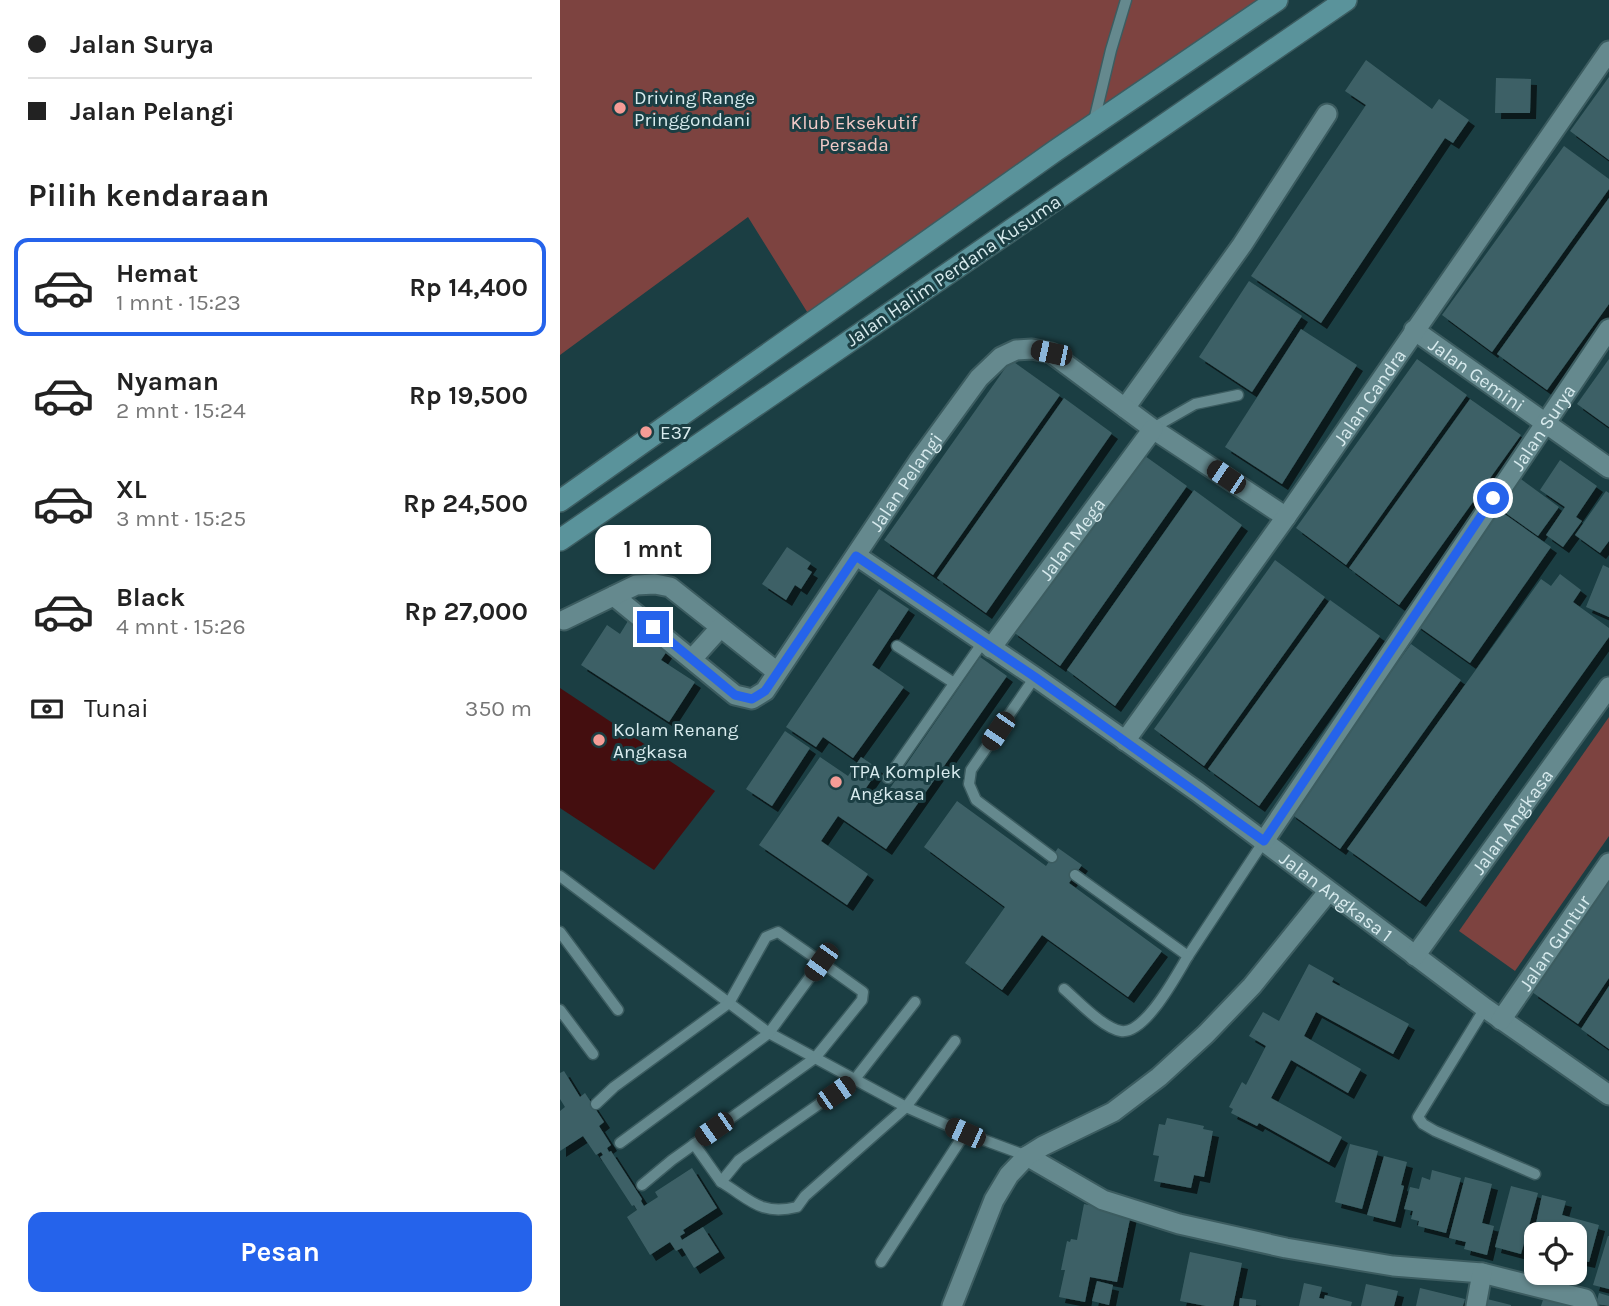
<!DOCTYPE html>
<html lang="id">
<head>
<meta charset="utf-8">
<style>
	:root { --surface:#fff; --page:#f6f6f6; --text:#222; --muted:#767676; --line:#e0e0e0; --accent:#2563eb }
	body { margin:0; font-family:Karla,sans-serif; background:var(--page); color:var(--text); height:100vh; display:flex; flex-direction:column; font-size:26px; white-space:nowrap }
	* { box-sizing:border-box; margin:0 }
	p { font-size:23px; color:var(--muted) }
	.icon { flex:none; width:38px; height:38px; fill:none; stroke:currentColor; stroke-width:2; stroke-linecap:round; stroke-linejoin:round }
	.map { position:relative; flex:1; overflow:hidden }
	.details { display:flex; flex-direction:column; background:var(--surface); width:560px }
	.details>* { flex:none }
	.hud { display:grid; align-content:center; height:154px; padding:0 28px; background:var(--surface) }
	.tools { position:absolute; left:964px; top:1222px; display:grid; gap:14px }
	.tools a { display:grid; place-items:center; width:63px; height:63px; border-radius:14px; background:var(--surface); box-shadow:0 2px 5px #0004; font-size:35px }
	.end { position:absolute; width:32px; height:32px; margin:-16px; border:9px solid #2563eb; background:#fff; box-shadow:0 0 0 4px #fff }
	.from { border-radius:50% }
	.bubble { position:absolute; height:49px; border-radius:14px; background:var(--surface); box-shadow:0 2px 5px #0004; font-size:23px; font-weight:700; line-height:49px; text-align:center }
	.car { position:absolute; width:21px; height:42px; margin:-21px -10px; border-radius:9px; box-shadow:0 0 5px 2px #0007; background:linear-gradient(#222 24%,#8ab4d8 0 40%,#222 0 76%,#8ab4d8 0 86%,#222 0) }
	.hud b { display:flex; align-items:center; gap:24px; height:66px; font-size:26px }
	.hud b+b { border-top:2px solid var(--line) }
	.hud i { width:18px; height:18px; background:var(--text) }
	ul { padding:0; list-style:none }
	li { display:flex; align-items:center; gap:21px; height:98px; margin:0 14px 10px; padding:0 14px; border:4px solid transparent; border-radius:14px }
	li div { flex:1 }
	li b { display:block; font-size:26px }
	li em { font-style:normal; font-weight:700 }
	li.on { border-color:var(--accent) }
	li>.icon { width:63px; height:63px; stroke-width:1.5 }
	h2 { padding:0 28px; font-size:32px; line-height:84px }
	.pay { display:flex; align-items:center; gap:18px; height:77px; padding:0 28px; font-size:26px }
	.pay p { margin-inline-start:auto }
	.button { display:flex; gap:14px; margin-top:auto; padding:14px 28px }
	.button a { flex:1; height:80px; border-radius:14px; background:var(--accent); color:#fff; font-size:28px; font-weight:700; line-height:80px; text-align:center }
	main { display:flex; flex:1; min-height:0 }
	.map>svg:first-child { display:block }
	.green { fill:#7d4340 }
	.water { fill:#440e0f }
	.building { fill:#3e6166; filter:url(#shadow) }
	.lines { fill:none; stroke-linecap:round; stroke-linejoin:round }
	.lane-casing { stroke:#3c5c60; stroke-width:13 }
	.street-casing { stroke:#3c5c60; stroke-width:23 }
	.secondary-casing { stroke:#3c5c60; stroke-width:24 }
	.lane { stroke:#65898e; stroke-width:10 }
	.street { stroke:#65898e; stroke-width:19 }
	.secondary { stroke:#5a939b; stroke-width:21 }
	.route { stroke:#2563eb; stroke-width:9 }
	.poi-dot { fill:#f59c96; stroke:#1b3e43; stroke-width:2.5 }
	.labels { text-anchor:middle; stroke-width:6; stroke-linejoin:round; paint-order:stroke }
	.poi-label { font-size:19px; fill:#d8ebee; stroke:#1b3e43; text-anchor:start }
	.park-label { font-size:19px; fill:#f3cbc8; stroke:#1b3e43 }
	.street-label { font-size:19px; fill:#d8ebee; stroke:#1b3e43 }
</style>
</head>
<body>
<main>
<section class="details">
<div class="hud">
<b><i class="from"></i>Jalan Surya</b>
<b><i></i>Jalan Pelangi</b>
</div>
<h2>Pilih kendaraan</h2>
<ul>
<li class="on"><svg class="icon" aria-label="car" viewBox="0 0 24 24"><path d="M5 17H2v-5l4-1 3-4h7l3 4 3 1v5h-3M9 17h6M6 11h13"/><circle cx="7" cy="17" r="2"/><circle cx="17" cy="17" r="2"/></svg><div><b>Hemat</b><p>1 mnt · 15:23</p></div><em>Rp 14,400</em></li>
<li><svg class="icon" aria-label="car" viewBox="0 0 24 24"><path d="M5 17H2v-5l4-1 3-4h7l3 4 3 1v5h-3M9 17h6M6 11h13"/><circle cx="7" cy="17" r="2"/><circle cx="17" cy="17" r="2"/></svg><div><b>Nyaman</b><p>2 mnt · 15:24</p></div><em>Rp 19,500</em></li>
<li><svg class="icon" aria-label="car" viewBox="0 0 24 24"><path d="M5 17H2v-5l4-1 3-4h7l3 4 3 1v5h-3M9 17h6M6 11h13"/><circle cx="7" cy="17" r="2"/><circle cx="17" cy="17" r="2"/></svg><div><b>XL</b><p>3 mnt · 15:25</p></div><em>Rp 24,500</em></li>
<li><svg class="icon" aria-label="car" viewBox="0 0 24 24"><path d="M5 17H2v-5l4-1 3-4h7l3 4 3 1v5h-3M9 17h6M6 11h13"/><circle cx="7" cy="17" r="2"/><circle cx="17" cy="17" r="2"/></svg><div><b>Black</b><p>4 mnt · 15:26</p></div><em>Rp 27,000</em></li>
</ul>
<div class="pay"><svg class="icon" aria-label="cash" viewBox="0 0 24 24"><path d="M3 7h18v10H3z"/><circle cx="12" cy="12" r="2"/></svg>Tunai<p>350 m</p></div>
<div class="button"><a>Pesan</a></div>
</section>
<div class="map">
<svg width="1049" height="1306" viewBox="0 0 1049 1306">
	<defs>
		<filter id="shadow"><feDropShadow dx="6" dy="6" stdDeviation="0" flood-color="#0009"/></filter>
	</defs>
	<rect width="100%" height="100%" fill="#1b3e43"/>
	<g class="green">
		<polygon points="0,0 717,0 254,323 188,217 0,355"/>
		<polygon points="1049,717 1049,836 955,971 899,931"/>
	</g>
	<polygon class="water" points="0,688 155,791 94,870 0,808"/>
	<g class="building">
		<polygon points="806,60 872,109 879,99 909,120 893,143 885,138 761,323 691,276 806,105 785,91"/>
		<polygon points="1049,77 1049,160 1010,131"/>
		<polygon points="936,78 971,79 970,113 935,113"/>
		<polygon points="1004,146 1049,179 1049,189 932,352 882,315"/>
		<polygon points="1049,198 1049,304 987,390 937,354"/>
		<polygon points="689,281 742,316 692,392 639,357"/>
		<polygon points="741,329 797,365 722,484 665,447"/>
		<polygon points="857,359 907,395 786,565 736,528"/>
		<polygon points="1049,359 1049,427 1017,404"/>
		<polygon points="451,360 500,395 373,575 324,540"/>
		<polygon points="504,398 552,433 426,613 377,578"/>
		<polygon points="910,399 961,435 839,605 789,568"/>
		<polygon points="578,451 627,486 500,666 452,631"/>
		<polygon points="1000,460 1037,486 1016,517 1022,521 1003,547 986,535 1005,507 980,490"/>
		<polygon points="958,477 999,507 978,536 937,507"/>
		<polygon points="634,490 682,525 555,706 507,670"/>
		<polygon points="1046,491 1049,493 1049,541 1040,553 1015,535"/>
		<polygon points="936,508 991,547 910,663 855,624"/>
		<polygon points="227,547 251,563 247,569 252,572 241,589 235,585 226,600 202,584"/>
		<polygon points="715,560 765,597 644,766 594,729"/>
		<polygon points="1043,565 1049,568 1049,617 1026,607"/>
		<polygon points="1000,574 1021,590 1013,602 1049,628 1049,637 860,901 787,849 981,579 991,586"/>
		<polygon points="319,589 349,609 312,665 344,687 293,758 263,737 256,747 226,727"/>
		<polygon points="770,600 820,636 699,806 648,769"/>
		<polygon points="68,621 109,648 101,660 135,682 109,722 21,665 47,625 60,634"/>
		<polygon points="851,644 901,680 780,849 730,813"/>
		<polygon points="420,657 447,676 326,849 278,816 261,841 308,874 287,905 199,845 260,757 288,776 301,757 319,769 306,788 322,800"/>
		<polygon points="225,731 250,748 212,806 186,789"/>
		<polygon points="397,801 486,866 498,848 522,865 509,883 602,951 568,997 482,935 442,990 405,963 445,907 364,847"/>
		<polygon points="1049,875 1049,978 1018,1024 972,992"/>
		<polygon points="749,964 774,978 772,982 849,1024 833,1054 756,1012 744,1036 801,1069 788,1093 731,1060 711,1098 782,1137 769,1162 699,1123 697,1126 671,1113 673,1109 669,1107 682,1082 686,1085 706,1046 689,1036 703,1012 719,1021"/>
		<polygon points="1049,986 1049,1049 1021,1029"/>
		<polygon points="4,1071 20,1097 25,1093 44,1122 39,1126 51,1145 47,1148 49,1152 51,1151 82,1199 81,1201 84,1206 98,1197 95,1192 132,1168 157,1208 123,1230 125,1233 120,1236 122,1240 143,1227 159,1252 134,1268 122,1248 116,1251 110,1242 90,1255 67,1217 77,1210 74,1205 72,1206 40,1157 43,1155 41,1152 36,1155 23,1136 0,1151 0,1111 5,1107 0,1099 0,1073"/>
		<polygon points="607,1118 644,1126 643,1129 653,1131 644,1177 634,1175 631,1188 594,1181 599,1156 593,1155 599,1124 605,1125"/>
		<polygon points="790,1144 818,1151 802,1209 775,1202"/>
		<polygon points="824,1156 847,1162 841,1185 844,1186 835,1222 807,1215"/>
		<polygon points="872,1170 901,1178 886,1233 858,1226 859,1221 851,1219 853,1211 844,1209 850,1187 859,1189 862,1177 870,1180"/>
		<polygon points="905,1177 932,1184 922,1223 934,1226 927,1255 904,1249 906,1242 889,1238"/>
		<polygon points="951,1186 978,1193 961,1254 935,1247"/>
		<polygon points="982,1195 1006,1201 1002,1215 1039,1225 1029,1262 1015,1259 1015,1234 976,1234 976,1248 971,1247"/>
		<polygon points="524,1204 571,1214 557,1282 530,1277 525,1302 499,1297 505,1270 501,1270 507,1241 510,1242 511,1239 517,1240"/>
		<polygon points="1048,1236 1049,1236 1049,1289 1033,1285"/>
		<polygon points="630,1252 682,1263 673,1306 646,1306 620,1301"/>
		<polygon points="537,1281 553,1285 549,1305 532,1301"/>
		<polygon points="744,1283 762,1287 759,1298 764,1299 765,1295 792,1302 791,1306 739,1306"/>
		<polygon points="806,1284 838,1291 834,1306 801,1306"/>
		<polygon points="860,1288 905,1299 903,1306 856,1306"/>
		<polygon points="1039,1293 1049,1296 1049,1306 1036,1304"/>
		<polygon points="984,1297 1018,1306 981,1306"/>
		<polygon points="680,1298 696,1300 696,1306 679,1306"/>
		<polygon points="927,1299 951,1305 951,1306 925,1306"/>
	</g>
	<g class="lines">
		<g class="lane-casing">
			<g id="lane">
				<polyline points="534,121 551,50 566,0"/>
				<polyline points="593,428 635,404 678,395"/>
				<polyline points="337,646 394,683"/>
				<polyline points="475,677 411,770 409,784 416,800 492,857"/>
				<polyline points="328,778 423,642"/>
				<polyline points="515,875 628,956 704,841"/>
				<polyline points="0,876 209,1033 346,1107 405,1133 467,1156"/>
				<polyline points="0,932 58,1010"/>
				<path d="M504,989C518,1001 543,1028 561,1031C585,1035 617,974 628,956"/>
				<path d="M355,1002L295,1079L179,1160L161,1182C190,1199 200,1216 237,1207L245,1196L346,1107L395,1041"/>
				<polyline points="925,1008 858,1117 863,1124 875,1131 975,1174"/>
				<polyline points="0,1010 33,1054"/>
				<polyline points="36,1104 54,1087 169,1003 206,937 218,932 261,962"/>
				<polyline points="60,1143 209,1033 261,962 303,992 302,1000 255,1058 112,1160 82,1185"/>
				<polyline points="134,1144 161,1182"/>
				<polyline points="321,1262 405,1133"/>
			</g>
		</g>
		<g class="street-casing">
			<g id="street">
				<path id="s1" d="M854,330L1049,468"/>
				<polyline points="565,408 682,245 767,114"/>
				<path id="s2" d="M297,556L475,677L638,792L925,1008L1049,1095"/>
				<path id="s3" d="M54,596L175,695L192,699L205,691L360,459L419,378L441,357L456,350L472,349L491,353L593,429L726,517"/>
				<polyline points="4,620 76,585 95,584 110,587 217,672"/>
				<path id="s4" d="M431,648L593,429"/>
				<polyline points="132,659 160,628"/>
				<path id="s5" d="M565,741L726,517L1049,51"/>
				<path id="s6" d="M704,841L1049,329"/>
				<path id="s7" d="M855,956L1049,687"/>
				<path id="s8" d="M941,1020L1049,863"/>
				<polyline points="467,1156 543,1200 619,1224 726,1248 833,1266 922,1273 1025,1299 1028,1306"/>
				<polyline points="392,1306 434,1200 449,1175 467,1156 483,1146 553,1112 599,1077 646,1034 692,986 768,892"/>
				<polyline points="916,1306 922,1273"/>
			</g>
		</g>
		<g class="secondary-casing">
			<g id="secondary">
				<polyline points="0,501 495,151 717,0"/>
				<polyline points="0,540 786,0"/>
			</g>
		</g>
		<use href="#lane" class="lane"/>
		<use href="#street" class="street"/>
		<use href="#secondary" class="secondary"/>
	</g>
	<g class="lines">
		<polyline class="route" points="93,627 175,695 192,699 205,691 296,556 475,677 704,841 933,498"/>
	</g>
	<g class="poi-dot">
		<circle cx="60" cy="108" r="7"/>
		<circle cx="86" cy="432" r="7"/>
		<circle cx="39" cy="740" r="7"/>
		<circle cx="276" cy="782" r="7"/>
	</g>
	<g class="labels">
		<g class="poi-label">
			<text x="74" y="104">Driving Range<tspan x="74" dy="22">Pringgondani</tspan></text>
			<text x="100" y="439">E37</text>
			<text x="53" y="736">Kolam Renang<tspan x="53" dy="22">Angkasa</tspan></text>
			<text x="290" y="778">TPA Komplek<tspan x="290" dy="22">Angkasa</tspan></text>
		</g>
		<g class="park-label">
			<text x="294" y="129">Klub Eksekutif<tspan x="294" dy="22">Persada</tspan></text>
		</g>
		<g class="street-label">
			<text transform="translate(393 270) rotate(-34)" y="7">Jalan Halim Perdana Kusuma</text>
			<text dy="7" stroke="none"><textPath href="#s1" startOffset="77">Jalan Gemini</textPath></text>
			<text dy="7" stroke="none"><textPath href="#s5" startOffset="422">Jalan Candra</textPath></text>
			<text dy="7" stroke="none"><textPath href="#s6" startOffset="499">Jalan Surya</textPath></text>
			<text dy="7" stroke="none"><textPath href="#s3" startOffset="441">Jalan Pelangi</textPath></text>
			<text dy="7" stroke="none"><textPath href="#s4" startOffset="136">Jalan Mega</textPath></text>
			<text dy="7" stroke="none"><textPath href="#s7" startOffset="166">Jalan Angkasa</textPath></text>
			<text dy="7" stroke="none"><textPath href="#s2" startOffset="588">Jalan Angkasa 1</textPath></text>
			<text dy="7" stroke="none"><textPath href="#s8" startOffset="94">Jalan Guntur</textPath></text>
		</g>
	</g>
</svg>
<div class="tools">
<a><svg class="icon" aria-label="locate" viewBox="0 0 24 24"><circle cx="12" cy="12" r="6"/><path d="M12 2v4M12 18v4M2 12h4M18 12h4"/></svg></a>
</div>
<i class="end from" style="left:933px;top:498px"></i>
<i class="end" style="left:93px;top:627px"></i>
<div class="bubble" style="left:35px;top:525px;width:116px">1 mnt</div>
<i class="car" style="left:491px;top:353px;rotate:282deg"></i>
<i class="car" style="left:666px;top:477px;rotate:304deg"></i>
<i class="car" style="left:438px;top:731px;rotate:214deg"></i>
<i class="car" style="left:261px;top:962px;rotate:216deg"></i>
<i class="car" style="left:276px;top:1093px;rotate:55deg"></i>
<i class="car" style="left:154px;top:1129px;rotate:235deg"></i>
<i class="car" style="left:405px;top:1133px;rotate:294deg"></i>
</div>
</main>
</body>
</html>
